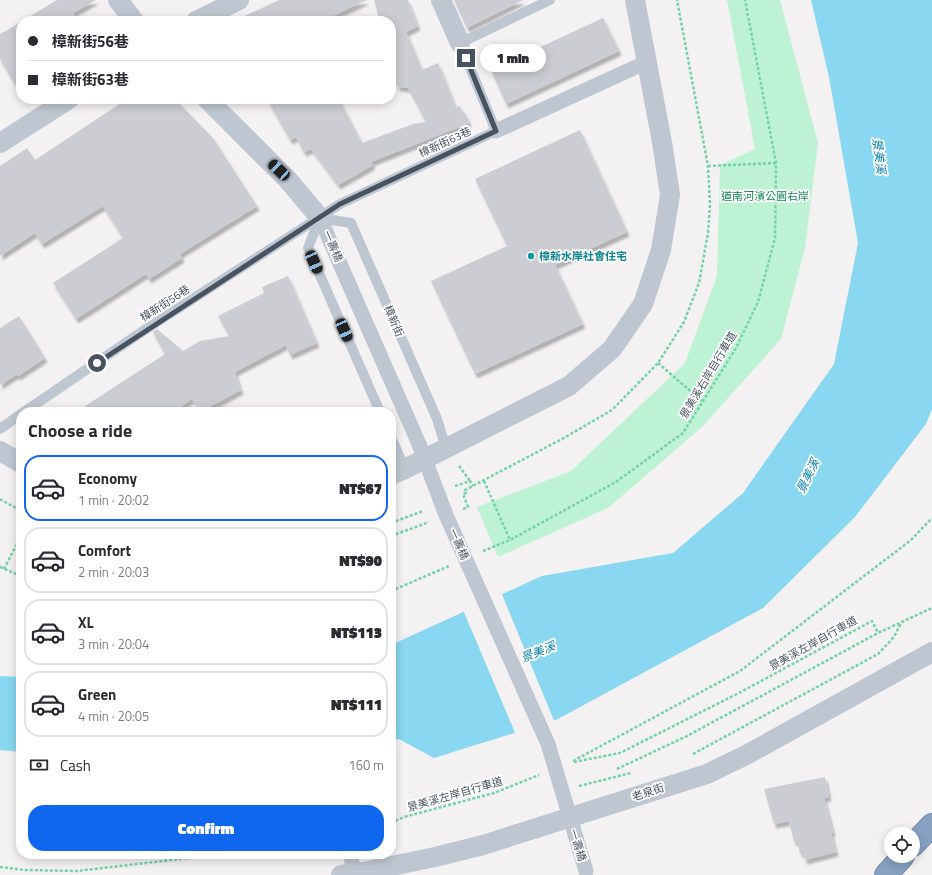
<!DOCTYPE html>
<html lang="en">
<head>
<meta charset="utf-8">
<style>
	:root { --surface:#fff; --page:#f7f7f7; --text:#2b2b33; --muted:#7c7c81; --line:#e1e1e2; --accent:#0f67ef }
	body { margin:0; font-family:"Titillium Web","Noto Sans TC",sans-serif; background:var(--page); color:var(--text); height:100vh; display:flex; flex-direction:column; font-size:15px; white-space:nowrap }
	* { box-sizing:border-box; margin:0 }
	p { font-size:13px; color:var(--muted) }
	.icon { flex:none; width:22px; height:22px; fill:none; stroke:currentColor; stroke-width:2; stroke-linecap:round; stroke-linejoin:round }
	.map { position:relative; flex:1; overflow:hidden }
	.details { position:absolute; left:16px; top:407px; width:380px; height:452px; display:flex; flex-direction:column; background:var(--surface); border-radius:16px; box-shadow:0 2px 10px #0003 }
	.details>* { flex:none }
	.banner { position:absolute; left:16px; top:16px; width:380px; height:88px; border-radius:16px; box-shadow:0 2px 10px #0003; display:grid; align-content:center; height:88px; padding:0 12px; background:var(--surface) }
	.controls { position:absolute; left:884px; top:827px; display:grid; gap:8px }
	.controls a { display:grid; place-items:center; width:36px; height:36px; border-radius:50%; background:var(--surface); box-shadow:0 2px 10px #0003; font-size:20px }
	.end { position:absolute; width:18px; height:18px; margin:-9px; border:5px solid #475360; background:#fff; box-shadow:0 0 0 2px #fff }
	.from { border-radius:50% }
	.bubble { position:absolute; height:28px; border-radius:14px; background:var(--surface); box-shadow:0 2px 10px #0003; font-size:13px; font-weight:800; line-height:28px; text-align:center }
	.car { position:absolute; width:12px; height:24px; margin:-12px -6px; border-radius:5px; box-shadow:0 0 3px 1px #0007; background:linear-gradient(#222 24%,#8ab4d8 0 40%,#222 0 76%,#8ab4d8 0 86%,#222 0) }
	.banner b { display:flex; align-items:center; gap:14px; height:38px; font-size:15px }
	.banner b+b { border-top:1px solid var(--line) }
	.banner i { width:10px; height:10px; background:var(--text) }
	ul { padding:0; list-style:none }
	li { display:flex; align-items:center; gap:12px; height:66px; margin:0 8px 6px; padding:0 4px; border:2px solid var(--line); border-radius:16px }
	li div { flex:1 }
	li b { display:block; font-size:15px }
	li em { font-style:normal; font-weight:800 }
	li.on { border-color:var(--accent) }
	li>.icon { width:36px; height:36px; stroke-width:1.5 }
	h2 { padding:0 12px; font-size:18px; line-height:48px }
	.pay { display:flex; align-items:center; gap:10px; height:44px; padding:0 12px; font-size:15px }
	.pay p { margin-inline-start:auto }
	.action { display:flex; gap:8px; margin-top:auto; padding:8px 12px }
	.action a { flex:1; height:46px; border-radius:16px; background:var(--accent); color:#fff; font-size:16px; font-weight:800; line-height:46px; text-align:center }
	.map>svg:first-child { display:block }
	.green { fill:#bef2d4 }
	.water { fill:#89d7f1 }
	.pier { fill:#f3f1f1 }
	.building { fill:#cbcdd3; filter:url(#shadow) }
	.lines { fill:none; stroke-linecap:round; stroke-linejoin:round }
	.motorway-casing { stroke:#718bae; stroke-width:24 }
	.path { stroke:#74d2a8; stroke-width:2.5; stroke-dasharray:3 2; stroke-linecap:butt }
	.service { stroke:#bec7d1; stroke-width:10 }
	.pedestrian { stroke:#bec7d1; stroke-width:15 }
	.minor { stroke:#bec7d1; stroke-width:20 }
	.motorway { stroke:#86a1c2; stroke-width:22 }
	.pedestrian-bridge { stroke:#bec7d1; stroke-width:15 }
	.route { stroke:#475360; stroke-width:5 }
	.culture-dot { fill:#0f9aa8; stroke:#fff; stroke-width:1.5 }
	.labels { text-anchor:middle; stroke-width:3.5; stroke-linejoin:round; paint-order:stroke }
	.street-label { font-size:11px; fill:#475360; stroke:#fff }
	.park-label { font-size:11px; fill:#128752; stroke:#fff }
	.culture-label { font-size:11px; font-weight:bold; fill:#0d838f; stroke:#fff; text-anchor:start }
	.water-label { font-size:12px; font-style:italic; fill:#057da6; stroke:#fff }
</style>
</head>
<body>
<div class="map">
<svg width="932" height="875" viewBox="0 0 932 875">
	<defs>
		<filter id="shadow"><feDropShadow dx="2.5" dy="4.5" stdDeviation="1" flood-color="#0004"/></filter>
	</defs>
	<rect width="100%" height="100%" fill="#f3f1f1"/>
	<polygon class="green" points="727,0 780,0 818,143 805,248 781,339 703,426 608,508 498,557 477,507 571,471 685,363 717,276 720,165 755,149"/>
	<g class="water">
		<polygon points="811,0 932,0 932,409 926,424 855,517 763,608 556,720 434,758 399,739 391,741 391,645 542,576 673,553 743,493 834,364 858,243 829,77"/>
		<polygon points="0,676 21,677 21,752 0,750"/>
	</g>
	<polygon class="pier" points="501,592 555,723 516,735 463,610"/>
	<g class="building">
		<polygon points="57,0 96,0 73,13 78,21 22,21"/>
		<polygon points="279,0 367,0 322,21 234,21"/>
		<polygon points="374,0 408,0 418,26 406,32 422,70 438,63 456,108 460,106 464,114 466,114 469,123 371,162 373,165 338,185 311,149 304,152 296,137 290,140 267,99 339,99 362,143 413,124 426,122 408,88 398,87 391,73 391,21 380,21"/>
		<polygon points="454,0 523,0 467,28"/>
		<polygon points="603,18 619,51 506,104 491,70"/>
		<polygon points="21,22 21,94 0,59 0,34"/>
		<polygon points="124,99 175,99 213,138 257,206 180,254 182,258 149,279 146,274 76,319 53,283 123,238 103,206 42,244 35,233 0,256 0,166 27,148 35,160 121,103"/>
		<polygon points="580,130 627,232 555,265 583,324 475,374 431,281 507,246 475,179"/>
		<polygon points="288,276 317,343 290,355 286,345 235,372 241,390 200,412 192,399 173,412 76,412 165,354 153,332 157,329 183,351 200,341 229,336 218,316 264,293 262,287"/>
		<polygon points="19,316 45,358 18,376 17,374 0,385 0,328"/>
		<polygon points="825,777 829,797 824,798 833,832 831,833 836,852 805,860 803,853 800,853 797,841 794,842 789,821 774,824 764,789"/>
	</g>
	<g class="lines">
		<g class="motorway-casing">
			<g id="motorway">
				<polyline points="913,845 932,825"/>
				<polyline points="886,875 903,856"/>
			</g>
		</g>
		<g class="path">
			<polyline points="708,166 776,163"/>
			<polyline points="658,363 703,402"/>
			<polyline points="459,466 470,481"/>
			<polyline points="484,481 510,540"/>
			<polyline points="455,486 470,481 473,486"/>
			<polyline points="0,499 21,511"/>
			<polyline points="463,509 468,507 463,494 466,493 465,490 562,439 612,410 658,363 684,322 699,283 708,233 710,204 708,166 677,0"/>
			<polyline points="391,523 423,511"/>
			<polyline points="391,536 429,522"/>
			<polyline points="483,551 510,540 616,482 683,433 736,348 758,302 775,238 776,163 745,0"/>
			<polyline points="0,567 21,576"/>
			<polyline points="4,569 21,536"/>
			<polyline points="391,591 449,566"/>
			<polyline points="693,754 878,654 894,637 901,623"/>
			<polyline points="573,761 740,671 911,540 932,518"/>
			<polyline points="574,762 620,753 737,694 872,621 878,633"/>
			<polyline points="617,769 687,736 878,633 932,608"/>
			<polyline points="579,786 631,773"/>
			<polyline points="391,823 404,817 494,793 539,775"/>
			<polyline points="310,854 311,857"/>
			<polyline points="0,867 25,870 77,871 215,855 258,856 264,854"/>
		</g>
		<g class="service">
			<polyline points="320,218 351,223 437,419 446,448"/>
			<polyline points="320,218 308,248 380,412"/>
			<polyline points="24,412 146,329 340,204 496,131 460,43 550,0"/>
			<polyline points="0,429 21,414"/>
			<polyline points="391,437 405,469"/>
		</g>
		<g class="pedestrian">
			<polyline points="496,131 647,62"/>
			<polyline points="320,218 419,444"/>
			<polyline points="350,854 355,875"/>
		</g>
		<g class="minor">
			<polyline points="118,0 134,21"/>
			<polyline points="441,0 460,43"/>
			<polyline points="196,21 239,0"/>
			<polyline points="207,99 288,180 320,218"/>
			<polyline points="0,143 69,99"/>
			<polyline points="0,451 21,463"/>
			<polyline points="391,475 405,469 569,386 612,349 643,304 661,250 670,195 662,142 635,0"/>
			<polyline points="341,875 363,872 435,857 483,845 707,774 748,754 932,652"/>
		</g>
		<use href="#motorway" class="motorway"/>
		<polyline class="pedestrian-bridge" points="419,444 446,515 548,744 586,871"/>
	</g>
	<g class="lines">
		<polyline class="route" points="97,363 340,204 496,131 466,58"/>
	</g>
	<circle class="culture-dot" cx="531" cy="256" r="4"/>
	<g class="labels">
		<g class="street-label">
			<text transform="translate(445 142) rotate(-25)" y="4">樟新街63巷</text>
			<text transform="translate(333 246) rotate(66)" y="4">一壽橋</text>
			<text transform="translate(165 303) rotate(-33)" y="4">樟新街56巷</text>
			<text transform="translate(394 321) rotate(66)" y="4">樟新街</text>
			<text transform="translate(708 375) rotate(-59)" y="4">景美溪右岸自行車道</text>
			<text transform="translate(459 544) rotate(66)" y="4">一壽橋</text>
			<text transform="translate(813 643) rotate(-29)" y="4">景美溪左岸自行車道</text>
			<text transform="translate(648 792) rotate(-18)" y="4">老泉街</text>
			<text transform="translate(455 794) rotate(-16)" y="4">景美溪左岸自行車道</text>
			<text transform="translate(578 845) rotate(73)" y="4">一壽橋</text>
		</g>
		<g class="park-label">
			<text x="765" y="200">道南河濱公園右岸</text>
		</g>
		<g class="culture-label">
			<text x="539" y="260">樟新水岸社會住宅</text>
		</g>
		<g class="water-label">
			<text transform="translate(879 156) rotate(83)" y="4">景美溪</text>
			<text transform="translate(808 476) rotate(-64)" y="4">景美溪</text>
			<text transform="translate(538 652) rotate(-21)" y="4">景美溪</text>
		</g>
	</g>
</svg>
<div class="controls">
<a><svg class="icon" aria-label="locate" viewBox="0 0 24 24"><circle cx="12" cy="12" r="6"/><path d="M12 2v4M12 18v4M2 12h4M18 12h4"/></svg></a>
</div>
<i class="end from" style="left:97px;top:363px"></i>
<i class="end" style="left:466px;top:58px"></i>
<div class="bubble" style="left:480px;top:44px;width:66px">1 min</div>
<i class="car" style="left:279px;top:170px;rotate:313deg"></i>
<i class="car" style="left:314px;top:262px;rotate:156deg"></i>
<i class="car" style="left:344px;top:330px;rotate:156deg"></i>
<div class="banner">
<b><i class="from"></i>樟新街56巷</b>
<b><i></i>樟新街63巷</b>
</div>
<section class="details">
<h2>Choose a ride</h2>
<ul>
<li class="on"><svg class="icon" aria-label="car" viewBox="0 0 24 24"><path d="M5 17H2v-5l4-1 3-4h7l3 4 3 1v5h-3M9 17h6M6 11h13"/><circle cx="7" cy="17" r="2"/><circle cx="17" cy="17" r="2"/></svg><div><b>Economy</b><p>1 min · 20:02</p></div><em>NT$67</em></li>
<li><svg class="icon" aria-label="car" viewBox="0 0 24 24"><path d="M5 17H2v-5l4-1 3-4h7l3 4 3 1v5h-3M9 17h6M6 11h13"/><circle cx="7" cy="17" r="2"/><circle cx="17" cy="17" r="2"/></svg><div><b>Comfort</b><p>2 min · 20:03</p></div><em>NT$90</em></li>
<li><svg class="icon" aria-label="car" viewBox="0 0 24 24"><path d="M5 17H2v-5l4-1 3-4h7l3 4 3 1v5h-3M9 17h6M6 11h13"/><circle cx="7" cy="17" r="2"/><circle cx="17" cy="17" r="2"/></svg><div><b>XL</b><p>3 min · 20:04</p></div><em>NT$113</em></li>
<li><svg class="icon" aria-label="car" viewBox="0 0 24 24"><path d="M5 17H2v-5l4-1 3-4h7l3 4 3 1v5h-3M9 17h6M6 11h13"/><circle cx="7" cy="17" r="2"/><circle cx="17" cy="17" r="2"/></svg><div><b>Green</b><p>4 min · 20:05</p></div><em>NT$111</em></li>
</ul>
<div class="pay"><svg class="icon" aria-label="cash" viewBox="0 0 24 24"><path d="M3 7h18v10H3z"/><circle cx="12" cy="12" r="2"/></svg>Cash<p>160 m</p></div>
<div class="action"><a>Confirm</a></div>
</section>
</div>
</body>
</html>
